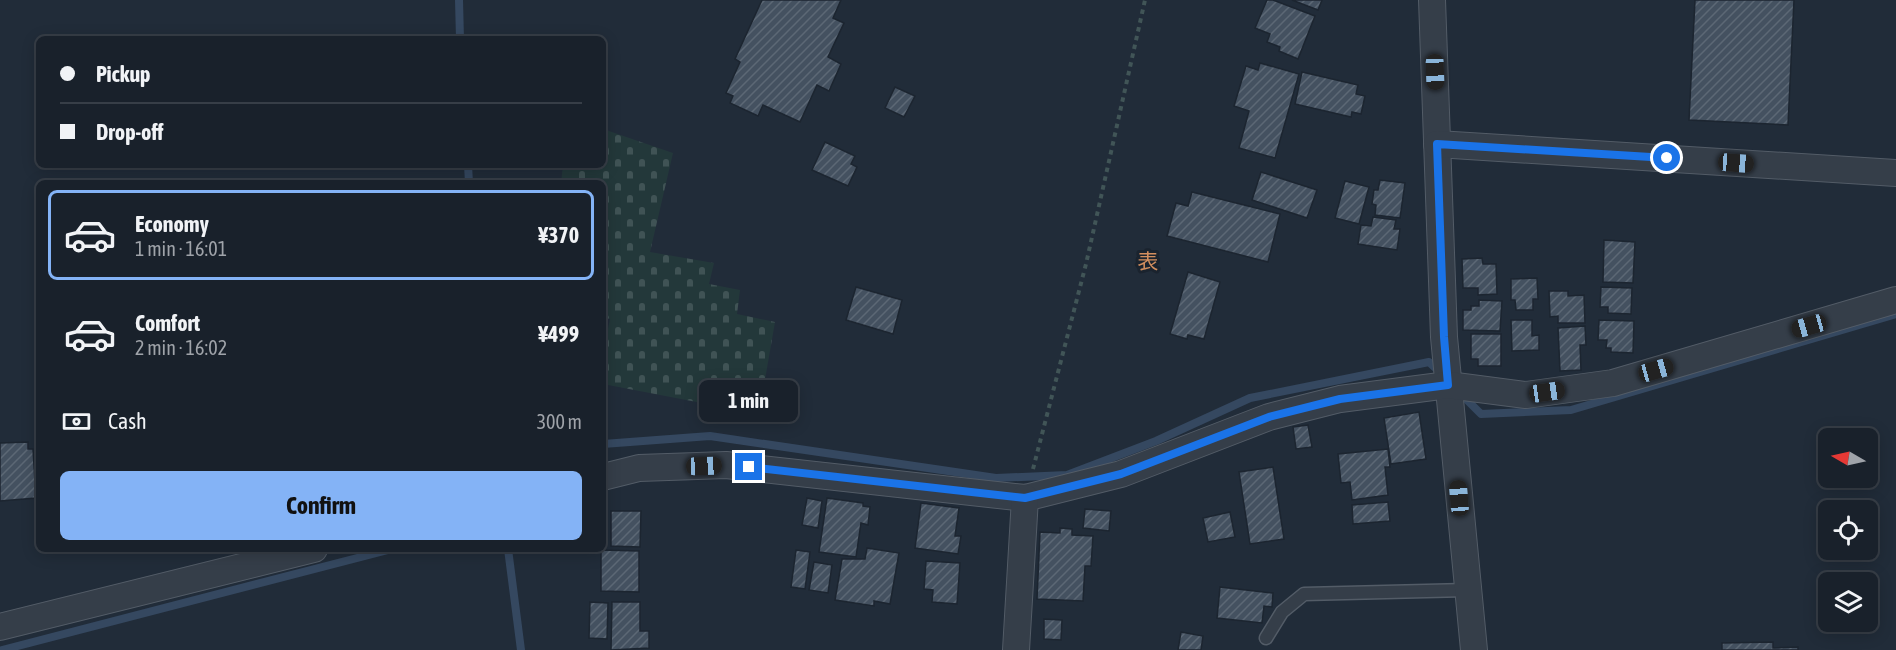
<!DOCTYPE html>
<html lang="en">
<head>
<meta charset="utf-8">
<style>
	:root { --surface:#19212b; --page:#262e37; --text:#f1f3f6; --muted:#9fa3a9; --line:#373e47; --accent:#84b3f6 }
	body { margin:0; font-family:"Asap Condensed","Noto Sans JP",sans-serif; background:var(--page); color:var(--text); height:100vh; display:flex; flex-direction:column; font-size:22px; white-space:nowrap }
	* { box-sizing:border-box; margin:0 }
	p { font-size:20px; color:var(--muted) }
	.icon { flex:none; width:33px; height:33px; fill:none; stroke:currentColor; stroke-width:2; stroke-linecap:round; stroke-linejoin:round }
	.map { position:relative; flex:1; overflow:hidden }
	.sheet { position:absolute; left:36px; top:180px; width:570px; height:372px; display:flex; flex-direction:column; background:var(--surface); border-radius:9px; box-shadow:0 3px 15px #0003,0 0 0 2px var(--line) }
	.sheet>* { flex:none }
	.top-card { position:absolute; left:36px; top:36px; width:570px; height:132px; border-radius:9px; box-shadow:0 3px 15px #0003,0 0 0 2px var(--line); display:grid; align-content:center; height:132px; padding:0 24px; background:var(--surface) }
	.needle { width:39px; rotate:279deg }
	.buttons { position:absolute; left:1818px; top:428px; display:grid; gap:12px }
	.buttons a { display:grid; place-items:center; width:60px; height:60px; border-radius:9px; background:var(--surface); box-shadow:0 3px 15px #0003,0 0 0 2px var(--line); font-size:30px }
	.end { position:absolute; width:27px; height:27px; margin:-14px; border:8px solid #1a73e8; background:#fff; box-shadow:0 0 0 3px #fff }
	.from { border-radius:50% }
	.bubble { position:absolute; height:42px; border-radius:9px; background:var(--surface); box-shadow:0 3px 15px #0003,0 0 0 2px var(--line); font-size:20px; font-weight:700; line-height:42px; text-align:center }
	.car { position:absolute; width:18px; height:36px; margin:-18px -9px; border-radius:8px; box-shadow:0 0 4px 2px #0007; background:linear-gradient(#222 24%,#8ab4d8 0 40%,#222 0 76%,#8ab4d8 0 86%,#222 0) }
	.top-card b { display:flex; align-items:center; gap:21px; height:57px; font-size:22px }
	.top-card b+b { border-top:2px solid var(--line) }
	.top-card i { width:15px; height:15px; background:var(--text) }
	ul { padding:10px 0 0; list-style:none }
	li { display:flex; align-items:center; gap:18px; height:90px; margin:0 12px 9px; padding:0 12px; border:3px solid transparent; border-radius:9px }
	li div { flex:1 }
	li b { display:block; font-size:22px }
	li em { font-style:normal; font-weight:700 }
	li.current { border-color:var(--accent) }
	li>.icon { width:54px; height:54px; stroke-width:1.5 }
	.pay { display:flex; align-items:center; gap:15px; height:66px; padding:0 24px; font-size:22px }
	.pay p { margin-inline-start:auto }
	.button { display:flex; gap:12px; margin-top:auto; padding:12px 24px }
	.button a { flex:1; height:69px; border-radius:9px; background:var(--accent); color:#111; font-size:24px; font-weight:700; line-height:69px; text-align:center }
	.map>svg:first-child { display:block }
	.cemetery { fill:url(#cemetery-stones) }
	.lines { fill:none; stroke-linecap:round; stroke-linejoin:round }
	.stream { stroke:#354860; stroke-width:8 }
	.building { fill:url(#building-hatch); stroke:#1c2530; stroke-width:1.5 }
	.service-casing { stroke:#535c67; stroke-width:15 }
	.minor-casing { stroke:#535c67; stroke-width:28 }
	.path { stroke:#415557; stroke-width:4; stroke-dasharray:4.5 4.5; stroke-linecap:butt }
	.service { stroke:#353e49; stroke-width:12 }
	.minor { stroke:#353e49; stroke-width:26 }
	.route { stroke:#1a73e8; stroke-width:8 }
	.labels { text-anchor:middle; stroke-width:6; stroke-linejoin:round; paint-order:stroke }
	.quarter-label { font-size:21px; fill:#d28e5e; stroke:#1a232e }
</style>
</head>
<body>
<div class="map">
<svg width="1896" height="650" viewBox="0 0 1896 650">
	<defs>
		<pattern id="cemetery-stones" width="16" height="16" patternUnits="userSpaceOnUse" patternTransform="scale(1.5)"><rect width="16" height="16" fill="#23383a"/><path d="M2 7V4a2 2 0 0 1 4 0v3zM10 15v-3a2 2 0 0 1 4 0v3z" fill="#405355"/></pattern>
		<pattern id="building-hatch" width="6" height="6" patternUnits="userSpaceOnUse" patternTransform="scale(1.5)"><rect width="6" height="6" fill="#445160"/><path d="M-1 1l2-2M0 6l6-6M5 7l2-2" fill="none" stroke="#5c6875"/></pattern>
	</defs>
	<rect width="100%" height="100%" fill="#212c39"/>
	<polygon class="cemetery" points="603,129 673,153 650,252 714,263 709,284 740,290 737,314 775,322 759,414 603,384 603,354 610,319 603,317 603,183 561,183 563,165 603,165"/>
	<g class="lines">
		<g class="stream">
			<polyline points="459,0 460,39"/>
			<polyline points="468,165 469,183"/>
			<polyline points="1461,394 1481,414 1571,410 1896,314"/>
			<polyline points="603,444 710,436 996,478 1067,475 1156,441 1250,398 1429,362 1442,374"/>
			<polyline points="508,549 521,650"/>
			<polyline points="2,650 392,549"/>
		</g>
	</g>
	<g class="building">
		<polygon points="762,0 841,0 833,18 844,23 828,57 841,64 829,91 817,85 800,122 763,105 758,116 730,103 733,96 726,93 740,62 735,59"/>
		<polygon points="1267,0 1273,0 1315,16 1298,59 1279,51 1280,47 1267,42 1270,34 1255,28"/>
		<polygon points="1292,0 1322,0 1318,10"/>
		<polygon points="1695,0 1794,0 1788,125 1689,120"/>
		<polygon points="1260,63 1299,74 1275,158 1239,148 1249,111 1234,106 1246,66 1258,70"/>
		<polygon points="1302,72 1358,85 1356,94 1365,96 1361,114 1352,112 1351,117 1295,104"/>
		<polygon points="895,87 915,96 904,117 885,108"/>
		<polygon points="825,142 855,156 851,164 857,167 848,186 812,170"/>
		<polygon points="1261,172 1317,190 1307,218 1252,200"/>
		<polygon points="1380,180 1405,183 1400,218 1375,215 1376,205 1372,204 1374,190 1378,190"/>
		<polygon points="1345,181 1369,187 1359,224 1335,218"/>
		<polygon points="1192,192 1280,214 1268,262 1167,236 1176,203 1188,206"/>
		<polygon points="1373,217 1396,220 1394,229 1400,229 1397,250 1358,244 1361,225 1371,226"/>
		<polygon points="1604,240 1635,242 1633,283 1603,282"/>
		<polygon points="1482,258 1483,264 1496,264 1497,294 1478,295 1478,288 1463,288 1462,259"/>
		<polygon points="1188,272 1220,282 1204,339 1188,335 1187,339 1170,334"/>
		<polygon points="1537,278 1538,299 1533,299 1533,310 1516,310 1515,300 1511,300 1511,279"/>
		<polygon points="856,287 902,300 893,334 846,320"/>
		<polygon points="1601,287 1632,288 1631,314 1608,313 1608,307 1600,307"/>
		<polygon points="1549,291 1568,291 1568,296 1584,295 1585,323 1558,323 1558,316 1550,317"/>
		<polygon points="1479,300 1502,301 1500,331 1463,330 1463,310 1471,310 1471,306 1479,306"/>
		<polygon points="1511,320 1532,320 1532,336 1539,335 1539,350 1512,351"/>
		<polygon points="1599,320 1634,321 1633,353 1611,352 1611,348 1606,348 1607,340 1598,340"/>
		<polygon points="1585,326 1586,345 1580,345 1581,370 1560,371 1558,328"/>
		<polygon points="1471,334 1501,334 1501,366 1478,366 1478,359 1471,359"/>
		<polygon points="1419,412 1426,459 1391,464 1384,418"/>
		<polygon points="1308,425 1312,447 1296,449 1293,427"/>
		<polygon points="28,442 28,449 33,449 36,498 0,501 0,443"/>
		<polygon points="1388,449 1390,467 1385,467 1388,495 1352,500 1350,482 1341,483 1338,454"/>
		<polygon points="1273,467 1284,539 1250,544 1239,472"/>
		<polygon points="807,498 822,501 818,528 802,525"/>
		<polygon points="827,498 863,503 863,506 870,507 868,525 861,523 856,557 819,552"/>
		<polygon points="1388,502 1390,521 1353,524 1352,505"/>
		<polygon points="921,503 959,508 955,536 961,536 958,554 915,548"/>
		<polygon points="1085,509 1111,511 1109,531 1083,528"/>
		<polygon points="611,511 641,511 640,547 611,546"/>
		<polygon points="1230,512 1235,537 1208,542 1203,518"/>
		<polygon points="1060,528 1072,529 1072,535 1093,536 1091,566 1085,566 1083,601 1037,599 1040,532 1060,533"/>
		<polygon points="867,548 899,553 890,604 874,601 874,606 835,600 842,559 865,559"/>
		<polygon points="601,550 639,551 639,592 601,591"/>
		<polygon points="796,550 810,552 805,589 791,587"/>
		<polygon points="926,561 960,563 957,604 932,602 933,590 924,589"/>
		<polygon points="814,562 832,565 828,593 809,590"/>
		<polygon points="1220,587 1273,593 1272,607 1264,606 1262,623 1217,618"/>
		<polygon points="590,602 608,603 607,639 589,638"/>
		<polygon points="612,602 640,602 640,631 649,631 649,648 611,650"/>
		<polygon points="1044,619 1062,620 1061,640 1044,639"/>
		<polygon points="1181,632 1203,636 1201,650 1178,650"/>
		<polygon points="1773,642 1773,648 1798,647 1798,650 1722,650 1722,643"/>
	</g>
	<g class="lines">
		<g class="service-casing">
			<polyline id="service" points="1266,638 1282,612 1304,594 1467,590"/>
		</g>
		<g class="minor-casing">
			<g id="minor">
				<polyline points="1432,0 1444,337 1474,650"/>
				<polyline points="1437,144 1896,173"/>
				<polyline points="603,477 639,468 726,465 1025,498 1121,474 1269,417 1340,399 1448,385 1526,395 1613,383 1896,300"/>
				<polyline points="0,627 314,549"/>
				<polyline points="1016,650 1025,498"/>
			</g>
		</g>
		<polyline class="path" points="1033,469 1086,264 1145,0"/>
		<use href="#service" class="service"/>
		<use href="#minor" class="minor"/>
	</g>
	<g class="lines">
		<polyline class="route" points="749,467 1025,498 1121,474 1269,417 1340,399 1448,385 1444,337 1437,144 1667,158"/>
	</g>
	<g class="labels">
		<g class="quarter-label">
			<text x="1148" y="269">表</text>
		</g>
	</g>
</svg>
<div class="buttons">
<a><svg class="needle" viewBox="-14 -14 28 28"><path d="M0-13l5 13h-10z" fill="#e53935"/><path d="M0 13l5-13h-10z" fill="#9fa3a9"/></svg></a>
<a><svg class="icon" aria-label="locate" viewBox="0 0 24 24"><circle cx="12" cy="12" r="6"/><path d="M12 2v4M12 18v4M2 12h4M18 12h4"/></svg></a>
<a><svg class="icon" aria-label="layers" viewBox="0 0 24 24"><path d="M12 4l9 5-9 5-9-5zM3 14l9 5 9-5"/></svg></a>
</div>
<i class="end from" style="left:1667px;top:158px"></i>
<i class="end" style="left:749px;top:467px"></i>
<div class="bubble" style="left:699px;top:380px;width:99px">1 min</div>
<i class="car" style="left:1435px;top:72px;rotate:178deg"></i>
<i class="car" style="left:1736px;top:163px;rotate:94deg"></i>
<i class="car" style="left:1809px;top:326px;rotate:254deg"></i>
<i class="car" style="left:1656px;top:370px;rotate:74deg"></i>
<i class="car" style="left:1547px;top:392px;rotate:82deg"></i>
<i class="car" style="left:704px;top:466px;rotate:88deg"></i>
<i class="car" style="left:1459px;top:498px;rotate:355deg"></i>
<div class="top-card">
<b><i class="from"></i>Pickup</b>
<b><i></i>Drop-off</b>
</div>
<section class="sheet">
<ul>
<li class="current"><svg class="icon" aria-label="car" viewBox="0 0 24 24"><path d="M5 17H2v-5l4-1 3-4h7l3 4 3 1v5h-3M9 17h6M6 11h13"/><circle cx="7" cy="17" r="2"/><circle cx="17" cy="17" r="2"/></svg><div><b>Economy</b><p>1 min · 16:01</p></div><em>¥370</em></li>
<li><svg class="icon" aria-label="car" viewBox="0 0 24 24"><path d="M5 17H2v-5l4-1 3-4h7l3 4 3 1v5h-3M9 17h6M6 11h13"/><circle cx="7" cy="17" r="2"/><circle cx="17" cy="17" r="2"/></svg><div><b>Comfort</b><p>2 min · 16:02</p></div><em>¥499</em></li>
</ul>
<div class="pay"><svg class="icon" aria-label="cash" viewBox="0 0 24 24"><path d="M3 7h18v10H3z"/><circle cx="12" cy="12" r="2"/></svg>Cash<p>300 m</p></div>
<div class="button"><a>Confirm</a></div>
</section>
</div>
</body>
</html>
